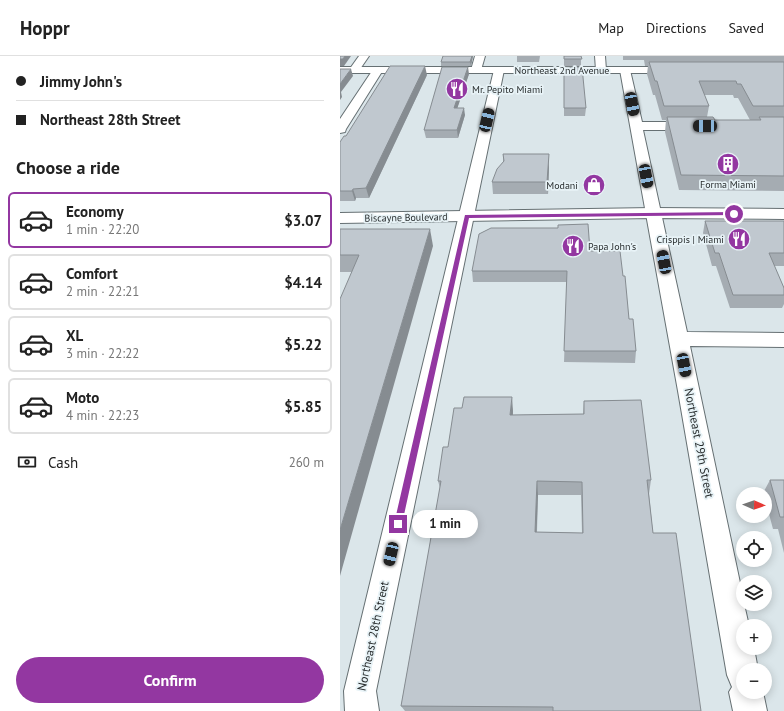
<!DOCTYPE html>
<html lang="en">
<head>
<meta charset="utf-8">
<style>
	:root { --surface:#fff; --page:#f2f2f2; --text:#222; --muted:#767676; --line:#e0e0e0; --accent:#9337a1 }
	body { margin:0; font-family:"PT Sans",sans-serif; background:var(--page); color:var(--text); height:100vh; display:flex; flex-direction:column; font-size:15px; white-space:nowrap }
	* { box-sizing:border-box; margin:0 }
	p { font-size:13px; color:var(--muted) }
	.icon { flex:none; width:22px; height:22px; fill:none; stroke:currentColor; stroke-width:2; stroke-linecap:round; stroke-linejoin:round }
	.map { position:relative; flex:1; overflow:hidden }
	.details { display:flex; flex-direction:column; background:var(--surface); width:340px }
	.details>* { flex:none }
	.hud { display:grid; align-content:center; height:88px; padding:0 16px; background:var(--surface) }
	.needle { width:26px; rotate:92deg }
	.tools { position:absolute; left:396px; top:431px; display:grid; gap:8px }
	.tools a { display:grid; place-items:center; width:36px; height:36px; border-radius:50%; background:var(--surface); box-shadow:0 2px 10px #0003; font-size:20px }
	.end { position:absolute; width:18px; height:18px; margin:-9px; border:5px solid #9337a1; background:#fff; box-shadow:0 0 0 2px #fff }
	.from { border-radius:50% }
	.bubble { position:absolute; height:28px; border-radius:14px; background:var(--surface); box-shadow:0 2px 10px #0003; font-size:13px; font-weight:600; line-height:28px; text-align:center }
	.car { position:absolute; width:12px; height:24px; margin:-12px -6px; border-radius:5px; box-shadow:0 0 3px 1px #0007; background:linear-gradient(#222 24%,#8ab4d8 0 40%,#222 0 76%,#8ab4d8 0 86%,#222 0) }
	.hud b { display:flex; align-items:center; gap:14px; height:38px; font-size:15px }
	.hud b+b { border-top:1px solid var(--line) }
	.hud i { width:10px; height:10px; background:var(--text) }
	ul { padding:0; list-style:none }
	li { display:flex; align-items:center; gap:12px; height:56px; margin:0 8px 6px; padding:0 8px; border:2px solid var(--line); border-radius:6px }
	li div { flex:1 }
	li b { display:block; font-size:15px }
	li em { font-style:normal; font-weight:600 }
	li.on { border-color:var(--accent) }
	li>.icon { width:36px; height:36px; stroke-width:1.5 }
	h2 { padding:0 16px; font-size:18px; line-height:48px }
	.pay { display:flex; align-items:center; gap:10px; height:44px; padding:0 16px; font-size:15px }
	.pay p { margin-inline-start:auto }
	.action { display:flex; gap:8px; margin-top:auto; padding:8px 16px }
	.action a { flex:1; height:46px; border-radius:24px; background:var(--accent); color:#fff; font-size:16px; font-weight:600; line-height:46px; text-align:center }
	header { display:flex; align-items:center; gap:24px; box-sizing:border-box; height:56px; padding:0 20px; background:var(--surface); border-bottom:1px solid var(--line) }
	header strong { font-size:19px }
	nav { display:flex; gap:22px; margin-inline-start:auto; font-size:14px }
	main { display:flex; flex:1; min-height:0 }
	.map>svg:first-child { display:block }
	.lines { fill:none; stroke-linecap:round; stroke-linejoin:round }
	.minor-casing { stroke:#667073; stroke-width:2 }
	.major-casing { stroke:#667073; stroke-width:2 }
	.minor { fill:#fff; fill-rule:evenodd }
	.major { fill:#fff; fill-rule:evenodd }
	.wall { fill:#a5acb2; fill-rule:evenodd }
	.shaded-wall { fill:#868c91 }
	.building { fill:#c0c8cf; stroke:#868c91; fill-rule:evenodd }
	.route { fill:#9337a1 }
	.labels { text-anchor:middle; stroke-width:3.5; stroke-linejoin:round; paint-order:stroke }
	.far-street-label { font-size:10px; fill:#282d2e; stroke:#e8f3f7 }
	.far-poi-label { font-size:10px; fill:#282d2e; stroke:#e8f3f7; text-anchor:start }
	.street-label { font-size:12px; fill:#282d2e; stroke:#e8f3f7 }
</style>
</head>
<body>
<header>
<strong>Hoppr</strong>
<nav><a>Map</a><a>Directions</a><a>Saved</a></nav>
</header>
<main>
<section class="details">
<div class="hud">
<b><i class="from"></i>Jimmy John's</b>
<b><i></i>Northeast 28th Street</b>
</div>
<h2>Choose a ride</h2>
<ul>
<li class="on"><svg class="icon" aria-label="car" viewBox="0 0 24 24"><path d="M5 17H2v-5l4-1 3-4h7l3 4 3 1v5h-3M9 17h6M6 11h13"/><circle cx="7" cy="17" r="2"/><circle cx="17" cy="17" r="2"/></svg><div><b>Economy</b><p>1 min · 22:20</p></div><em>$3.07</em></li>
<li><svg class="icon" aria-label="car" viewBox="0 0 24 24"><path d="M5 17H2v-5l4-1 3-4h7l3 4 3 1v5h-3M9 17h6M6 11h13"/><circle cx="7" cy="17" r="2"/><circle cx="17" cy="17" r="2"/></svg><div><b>Comfort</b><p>2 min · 22:21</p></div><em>$4.14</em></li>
<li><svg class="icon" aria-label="car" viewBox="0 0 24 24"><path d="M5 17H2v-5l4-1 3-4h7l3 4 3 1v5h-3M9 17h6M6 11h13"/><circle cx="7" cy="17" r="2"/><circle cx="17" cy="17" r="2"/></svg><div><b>XL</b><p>3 min · 22:22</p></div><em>$5.22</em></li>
<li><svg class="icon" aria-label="car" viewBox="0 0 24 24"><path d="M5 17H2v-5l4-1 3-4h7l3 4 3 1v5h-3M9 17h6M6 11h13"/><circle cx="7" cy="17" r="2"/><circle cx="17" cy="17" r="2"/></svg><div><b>Moto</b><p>4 min · 22:23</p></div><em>$5.85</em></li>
</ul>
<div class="pay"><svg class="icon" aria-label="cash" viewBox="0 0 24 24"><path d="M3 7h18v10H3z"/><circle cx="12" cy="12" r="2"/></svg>Cash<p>260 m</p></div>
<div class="action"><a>Confirm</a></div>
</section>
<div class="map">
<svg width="444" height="655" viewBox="0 0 444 655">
	<rect width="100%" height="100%" fill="#dbe6ea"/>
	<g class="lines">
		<g class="minor-casing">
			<g id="minor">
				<polygon points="19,0 29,0 18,16 10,16 9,14"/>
				<polygon points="135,0 145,0 141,14 136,17 131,14"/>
				<polygon points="255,0 265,0 266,14 265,16 261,17 256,14"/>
				<polygon points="38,11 43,14 6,73 5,76 0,77 0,63 34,12"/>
				<polygon points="159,11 164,14 36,635 39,655 5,655 4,635 154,14"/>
				<polygon points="285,11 290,14 302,66 355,66 360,67 361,70 360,73 355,74 303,74 347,276 444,277 444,291 350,290 403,541 403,548 404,548 409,570 403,570 403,592 414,592 418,614 403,614 403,636 423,636 427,655 393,655 389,636 392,631 387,619 338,335 280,14"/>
			</g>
		</g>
		<g class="major-casing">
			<g id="major">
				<polygon points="0,11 337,11 342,14 337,17 0,17"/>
				<polygon points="313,152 444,153 444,163 313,162 0,167 0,157"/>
			</g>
		</g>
		<use href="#minor" class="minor"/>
		<use href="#major" class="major"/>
	</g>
	<g class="wall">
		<polygon points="133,0 131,10 101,10 101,6"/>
		<polygon points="177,0 200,0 199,6 177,6"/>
		<rect x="224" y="0" width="17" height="10"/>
		<path d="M283,0H444V135L339,134L325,76L326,64H322L315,39H313L307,18L308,10H305L304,4H283ZM364,39H393L394,42H398L410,64H375L367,61L369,50Z"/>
		<polygon points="224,11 246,52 245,60 224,60"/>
		<polygon points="129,18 117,52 125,59 118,82 86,82 84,74"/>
		<polygon points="87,19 29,142 16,142 15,145 0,145 0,86 6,80"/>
		<polygon points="163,98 209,110 208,138 153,138 152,126 163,106"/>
		<polygon points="365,165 444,165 444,210 434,210 444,232 444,248 442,252 390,252 376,210 372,210 363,177"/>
		<polygon points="0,173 93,190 12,216 0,216"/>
		<polygon points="250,195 283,220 289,263 296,295 295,307 224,306 227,226 133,226 132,215"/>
		<path d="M244,345L311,424L309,438L313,477L361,655H65L61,650L100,432L98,425L108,391L173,355V359L243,358ZM198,439H241L242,477L197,476Z"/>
		<polygon points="430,424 444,424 444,497 438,473 433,473 425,443 425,438 424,438 423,437"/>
	</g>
	<g class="shaded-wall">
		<polygon points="5,0 11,0 4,10 0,10 0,3"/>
		<polygon points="132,0 133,0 131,10 130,6"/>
		<polygon points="85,10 87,19 29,142 26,132"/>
		<polygon points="128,11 129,18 115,59 114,52"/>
		<polygon points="11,13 13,20 1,36 2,41 0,44 0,28"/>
		<polygon points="124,52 125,59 118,82 117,74"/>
		<polygon points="209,98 209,110 208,138 207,126"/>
		<polygon points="13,133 16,142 15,145 12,135"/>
		<polygon points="90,173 93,190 0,520 0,474"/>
		<polygon points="172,341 173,355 172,373 170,359"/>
		<polygon points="197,425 198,439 196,489 195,476"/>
	</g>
	<g class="building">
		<polygon points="0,0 5,0 3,3 0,3"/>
		<polygon points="103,0 132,0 130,6 101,6"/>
		<polygon points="224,0 241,0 242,3 224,3"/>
		<polygon points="309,6 444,6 444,50 413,50 401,28 397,28 396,25 359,25 369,50 324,50 317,25 315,25"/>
		<polygon points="50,10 85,10 26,132 13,133 12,135 0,135 0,86 4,80 6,80"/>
		<polygon points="102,11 128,11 114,52 124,52 117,74 84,74"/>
		<polygon points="224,11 242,11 246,52 224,52"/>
		<polygon points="0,13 11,13 0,28"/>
		<polygon points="327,61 373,61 375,64 421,64 419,61 444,61 444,120 341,119"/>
		<polygon points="163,98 209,98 207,126 152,126 157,113 164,105"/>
		<polygon points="365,165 444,165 444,197 429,197 444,232 444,239 393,239 379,197 375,197"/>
		<polygon points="248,168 250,195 280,195 283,220 285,220 289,263 293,263 296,295 224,295 227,215 132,215 139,178 151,172 218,172 218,169"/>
		<polygon points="0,173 90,173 0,474 0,243 19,199 0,199"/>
		<path d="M124,341H172L170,359L244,358V345L301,344L311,424H307L313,477H336L361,655H213V651L61,650L101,425H98L103,391H108L114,352H122ZM197,425L242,426L243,477L195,476Z"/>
		<polygon points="430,424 444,424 444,461 440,461"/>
	</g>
	<polygon class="route" points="394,156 395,159 129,162 62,468 58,471 55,470 54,468 125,159"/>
	<defs>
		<g id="restaurant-disc" transform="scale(1.15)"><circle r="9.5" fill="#9337a1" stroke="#e8f3f7"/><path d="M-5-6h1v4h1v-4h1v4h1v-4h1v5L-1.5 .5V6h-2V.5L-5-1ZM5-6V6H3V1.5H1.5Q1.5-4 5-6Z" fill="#fff"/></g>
		<g id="building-disc" transform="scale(1.15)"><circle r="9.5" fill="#9337a1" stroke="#e8f3f7"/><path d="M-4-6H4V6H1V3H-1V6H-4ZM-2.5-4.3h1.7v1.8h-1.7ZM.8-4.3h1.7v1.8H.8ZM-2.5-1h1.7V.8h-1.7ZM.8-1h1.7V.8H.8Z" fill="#fff"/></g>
		<g id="shop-disc" transform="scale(1.15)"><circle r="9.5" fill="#9337a1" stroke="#e8f3f7"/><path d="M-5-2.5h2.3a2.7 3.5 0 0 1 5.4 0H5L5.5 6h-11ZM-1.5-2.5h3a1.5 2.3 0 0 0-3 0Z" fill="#fff"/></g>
	</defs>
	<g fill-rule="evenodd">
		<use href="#restaurant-disc" x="117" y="33"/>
		<use href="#building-disc" x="388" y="108"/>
		<use href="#shop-disc" x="254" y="129"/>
		<use href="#restaurant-disc" x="399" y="183"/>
		<use href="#restaurant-disc" x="233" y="190"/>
	</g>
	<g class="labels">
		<g class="far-street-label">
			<text x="222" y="18">Northeast 2nd Avenue</text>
			<text transform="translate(66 161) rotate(-1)" y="4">Biscayne Boulevard</text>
		</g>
		<g class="far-poi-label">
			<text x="132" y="37">Mr. Pepito Miami</text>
			<text x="388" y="132" text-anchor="middle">Forma Miami</text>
			<text x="238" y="133" text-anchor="end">Modani</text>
			<text x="384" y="187" text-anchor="end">Crisppis | Miami</text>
			<text x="248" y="194">Papa John's</text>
		</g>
		<g class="street-label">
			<text transform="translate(359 387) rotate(79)" y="4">Northeast 29th Street</text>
			<text transform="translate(33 580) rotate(-78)" y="4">Northeast 28th Street</text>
		</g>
	</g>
</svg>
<div class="tools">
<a><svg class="needle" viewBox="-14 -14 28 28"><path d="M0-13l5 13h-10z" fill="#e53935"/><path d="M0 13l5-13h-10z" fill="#767676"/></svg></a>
<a><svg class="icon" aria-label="locate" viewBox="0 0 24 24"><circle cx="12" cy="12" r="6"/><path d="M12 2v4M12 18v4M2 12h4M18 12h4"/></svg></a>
<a><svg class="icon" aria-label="layers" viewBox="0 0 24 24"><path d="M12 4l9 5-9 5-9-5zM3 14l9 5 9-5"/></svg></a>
<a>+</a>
<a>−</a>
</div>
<i class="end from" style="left:394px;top:158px"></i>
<i class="end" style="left:58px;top:468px"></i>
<div class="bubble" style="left:72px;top:454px;width:66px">1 min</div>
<i class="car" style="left:292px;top:48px;rotate:169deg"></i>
<i class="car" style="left:147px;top:64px;rotate:13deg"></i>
<i class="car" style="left:365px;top:70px;rotate:270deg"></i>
<i class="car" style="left:306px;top:120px;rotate:169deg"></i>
<i class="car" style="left:324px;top:206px;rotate:349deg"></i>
<i class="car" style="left:344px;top:309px;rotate:169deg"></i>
<i class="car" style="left:51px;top:498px;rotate:193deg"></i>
</div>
</main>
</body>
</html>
